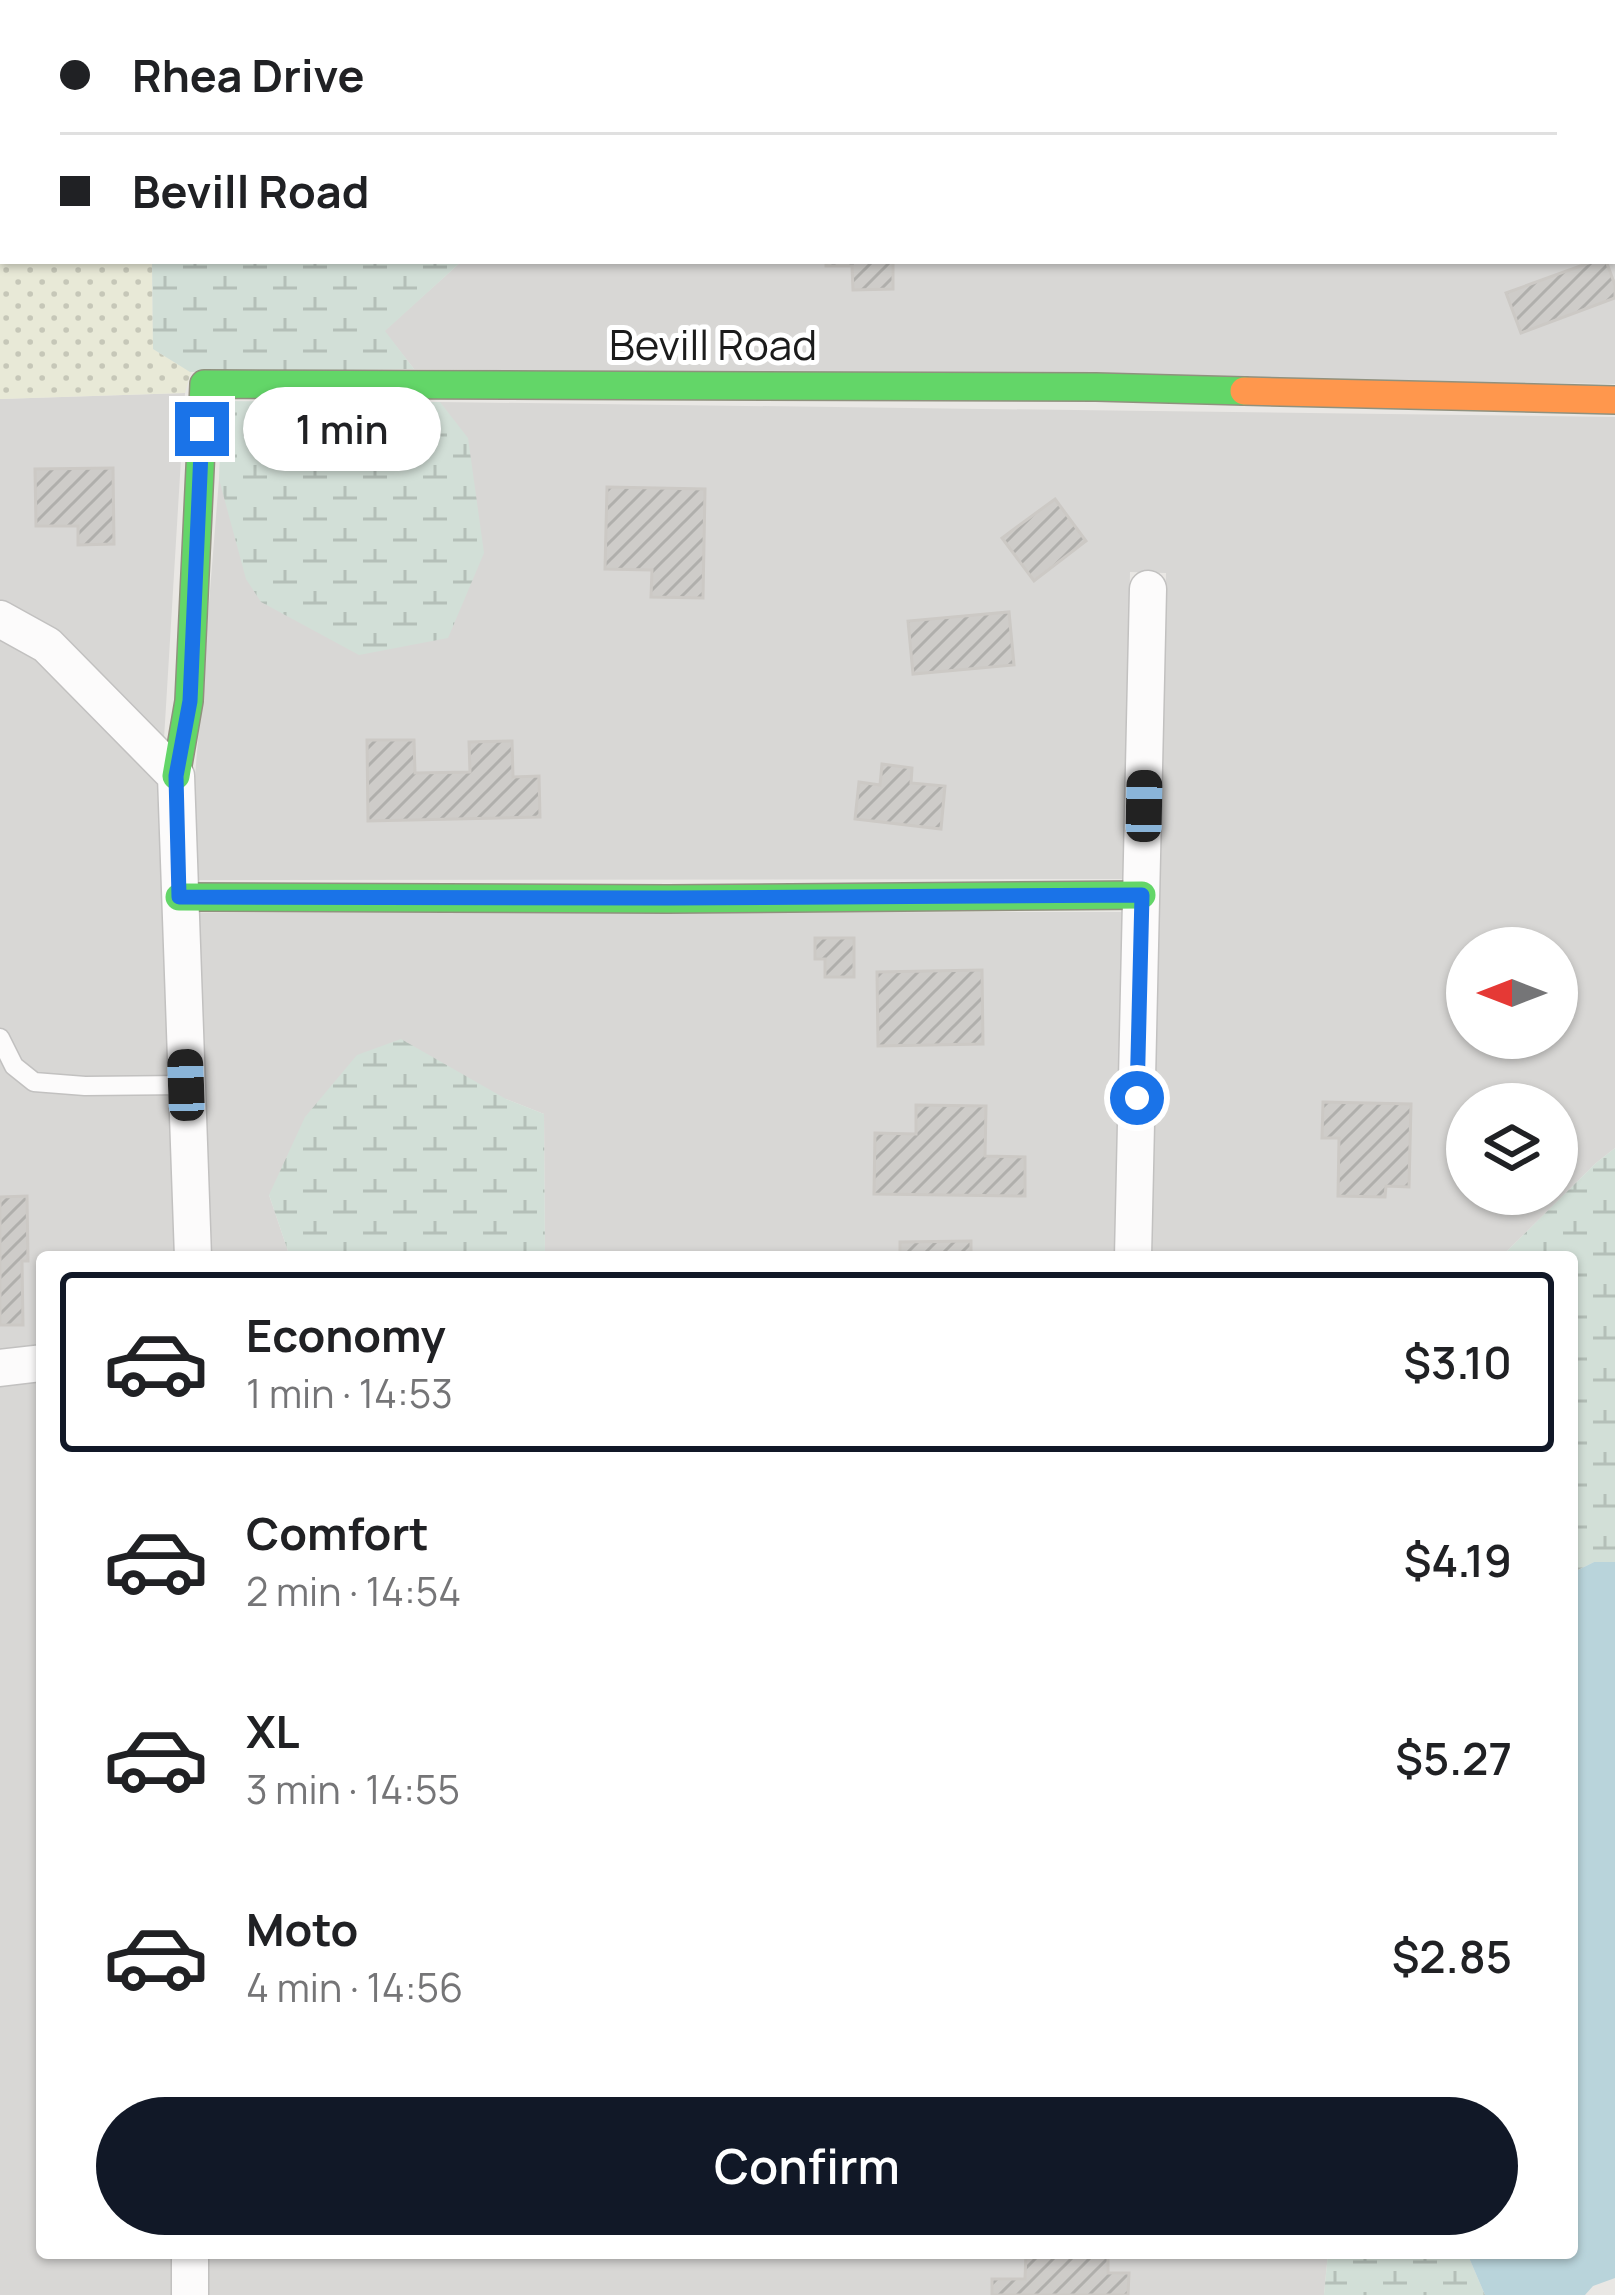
<!DOCTYPE html>
<html lang="en">
<head>
<meta charset="utf-8">
<style>
	:root { --surface:#fff; --page:#f2f2f2; --text:#202124; --muted:#757577; --line:#e0e0e0; --accent:#111827 }
	body { margin:0; font-family:Manrope,sans-serif; background:var(--page); color:var(--text); height:100vh; display:flex; flex-direction:column; font-size:45px; white-space:nowrap }
	* { box-sizing:border-box; margin:0 }
	p { font-size:39px; color:var(--muted) }
	.icon { flex:none; width:66px; height:66px; fill:none; stroke:currentColor; stroke-width:2; stroke-linecap:round; stroke-linejoin:round }
	.map { position:relative; flex:1; overflow:hidden }
	.details { position:absolute; left:36px; top:1251px; width:1542px; height:1008px; display:flex; flex-direction:column; background:var(--surface); border-radius:12px; box-shadow:0 3px 9px #0004 }
	.details>* { flex:none }
	.banner { position:absolute; left:0px; top:0px; width:1617px; height:264px; box-shadow:0 3px 9px #0004; display:grid; align-content:center; height:264px; padding:0 60px; background:var(--surface) }
	.needle { width:78px; rotate:270deg }
	.fabs { position:absolute; left:1446px; top:927px; display:grid; gap:24px }
	.fabs a { display:grid; place-items:center; width:132px; height:132px; border-radius:50%; background:var(--surface); box-shadow:0 3px 9px #0004; font-size:60px }
	.end { position:absolute; width:54px; height:54px; margin:-27px; border:15px solid #1a73e8; background:#fff; box-shadow:0 0 0 6px #fff }
	.from { border-radius:50% }
	.bubble { position:absolute; height:84px; border-radius:42px; background:var(--surface); box-shadow:0 3px 9px #0004; font-size:39px; font-weight:600; line-height:84px; text-align:center }
	.car { position:absolute; width:36px; height:72px; margin:-36px -18px; border-radius:15px; box-shadow:0 0 9px 3px #0007; background:linear-gradient(#222 24%,#8ab4d8 0 40%,#222 0 76%,#8ab4d8 0 86%,#222 0) }
	.banner b { display:flex; align-items:center; gap:42px; height:114px; font-size:45px }
	.banner b+b { border-top:3px solid var(--line) }
	.banner i { width:30px; height:30px; background:var(--text) }
	ul { padding:21px 0 0; list-style:none }
	li { display:flex; align-items:center; gap:36px; height:180px; margin:0 24px 18px; padding:0 36px; border:6px solid transparent; border-radius:12px }
	li div { flex:1 }
	li b { display:block; font-size:45px }
	li em { font-style:normal; font-weight:600 }
	li.current { border-color:var(--accent) }
	li>.icon { width:108px; height:108px; stroke-width:1.5 }
	.action { display:flex; gap:24px; margin-top:auto; padding:24px 60px }
	.action a { flex:1; height:138px; border-radius:72px; background:var(--accent); color:#fff; font-size:48px; font-weight:600; line-height:138px; text-align:center }
	.map>svg:first-child { display:block }
	.residential { fill:#d8d7d5; fill-rule:evenodd }
	.farmland { fill:url(#farmland-dots) }
	.wetland { fill:url(#wetland-marsh) }
	.water { fill:#b9d4db }
	.building { fill:url(#building-hatch); stroke:#ccc9c5; stroke-width:3 }
	.lines { fill:none; stroke-linecap:round; stroke-linejoin:round }
	.lane-casing { stroke:#c2c1c0; stroke-width:21 }
	.street-casing { stroke:#c2c1c0; stroke-width:39 }
	.fast-casing { stroke:#90917e; stroke-width:30 }
	.slow-casing { stroke:#90917e; stroke-width:30 }
	.lane { stroke:#fcfbfb; stroke-width:18 }
	.street { stroke:#fcfbfb; stroke-width:36 }
	.fast { stroke:#63d668; stroke-width:27 }
	.slow { stroke:#ff974d; stroke-width:27 }
	.route { stroke:#1a73e8; stroke-width:15 }
	.labels { text-anchor:middle; stroke-width:10; stroke-linejoin:round; paint-order:stroke }
	.street-label { font-size:42px; fill:#1b1b1b; stroke:#fff }
</style>
</head>
<body>
<div class="map">
<svg width="1615" height="2295" viewBox="0 0 1615 2295">
	<defs>
		<pattern id="farmland-dots" width="8" height="8" patternUnits="userSpaceOnUse" patternTransform="scale(3)"><rect width="8" height="8" fill="#e8e9d7"/><path d="M2 2h.1M6 6h.1" fill="none" stroke="#c6c7b8" stroke-width="1.8" stroke-linecap="round"/></pattern>
		<pattern id="wetland-marsh" width="20" height="14" patternUnits="userSpaceOnUse" patternTransform="scale(3)"><rect width="20" height="14" fill="#d2dfd7"/><path d="M1 5h8M5 5V1M11 12h8M15 12V8" fill="none" stroke="#b4bfb8"/></pattern>
		<pattern id="building-hatch" width="6" height="6" patternUnits="userSpaceOnUse" patternTransform="scale(3)"><rect width="6" height="6" fill="#ceccc9"/><path d="M-1 1l2-2M0 6l6-6M5 7l2-2" fill="none" stroke="#b0afac"/></pattern>
	</defs>
	<rect width="100%" height="100%" fill="#e9e7e4"/>
	<g class="residential">
		<polygon points="1149,0 1550,0 1557,3 1145,3"/>
		<polygon points="1615,47 1615,384 414,369 384,331 462,261 1614,261"/>
		<polygon points="185,393 164,739 57,631 0,600 0,399"/>
		<path d="M440,402L1615,417V1148L1596,1163L1501,1257H1152L1166,573L1130,572L1124,879L197,880L195,777L219,479ZM1467,948H1557V1038H1467ZM1467,1104H1557V1194H1467Z"/>
		<polygon points="0,639 35,658 157,780 175,1257 42,1257 42,1347 0,1351"/>
		<polygon points="1123,912 1115,1257 545,1257 544,1114 506,1099 269,1195 290,1257 212,1257 198,913"/>
		<polygon points="42,1380 42,2253 172,2253 172,2295 0,2295 0,1385"/>
		<polygon points="209,2253 1328,2253 1324,2295 209,2295"/>
	</g>
	<polygon class="farmland" points="0,0 165,0 164,3 3,3 3,261 152,261 153,349 191,372 185,393 0,399"/>
	<g class="wetland">
		<polygon points="165,0 1149,0 1145,3 164,3"/>
		<polygon points="152,261 462,261 385,331 414,369 190,372 153,349"/>
		<polygon points="222,401 440,402 468,438 484,553 448,638 359,655 261,602 246,579 219,479"/>
		<polygon points="401,1039 506,1099 544,1114 545,1257 290,1257 269,1195 305,1117 357,1055"/>
		<polygon points="1615,1148 1615,1562 1594,1562 1572,1573 1572,1257 1501,1257 1596,1163"/>
		<polygon points="1328,2253 1467,2253 1485,2295 1324,2295"/>
	</g>
	<polygon class="water" points="1594,1562 1615,1562 1615,2278 1593,2286 1585,2295 1485,2295 1467,2253 1572,2253 1572,1573"/>
	<g class="building">
		<polygon points="826,261 893,261 893,289 853,290 852,266 826,266"/>
		<polygon points="1594,261 1606,261 1615,285 1615,298 1521,333 1506,293"/>
		<polygon points="113,468 114,544 78,545 78,526 36,526 35,469"/>
		<polygon points="607,487 705,489 703,598 651,597 652,570 605,569"/>
		<polygon points="1055,499 1086,541 1034,581 1002,538"/>
		<polygon points="1009,612 1014,665 913,674 908,621"/>
		<polygon points="367,740 414,740 415,773 470,772 469,742 512,741 513,777 539,776 540,817 368,821"/>
		<polygon points="882,764 912,768 911,783 945,786 941,829 855,819 859,782 880,785"/>
		<polygon points="815,938 854,938 854,977 825,977 825,959 815,959"/>
		<polygon points="982,970 983,1044 878,1046 877,972"/>
		<polygon points="1323,1102 1411,1104 1409,1187 1386,1186 1385,1197 1338,1196 1339,1138 1322,1138"/>
		<polygon points="916,1105 986,1106 985,1156 1025,1157 1025,1196 874,1194 875,1133 916,1134"/>
		<polygon points="27,1196 28,1261 22,1261 23,1325 0,1325 0,1197"/>
		<polygon points="971,1241 971,1257 900,1257 900,1242"/>
		<rect x="1285" y="1253" width="80" height="4"/>
		<polygon points="1026,2253 1108,2253 1108,2273 1129,2273 1128,2295 992,2295 992,2279 1025,2279"/>
	</g>
	<g class="lines">
		<g class="lane-casing">
			<polyline id="lane" points="0,1038 14,1066 34,1082 85,1086 186,1085"/>
		</g>
		<g class="street-casing">
			<g id="street">
				<polyline points="0,619 47,645 176,776 193,1257"/>
				<polyline points="1133,1257 1148,589"/>
				<polyline points="0,1368 42,1363"/>
				<polyline points="190,2295 190,2253"/>
			</g>
		</g>
		<g class="fast-casing">
			<g id="fast">
				<polyline points="176,776 189,701 204,384 1096,387 1244,391"/>
				<polyline points="179,897 668,899 1142,895"/>
			</g>
		</g>
		<g class="slow-casing">
			<polyline id="slow" points="1244,391 1615,400"/>
		</g>
		<use href="#lane" class="lane"/>
		<use href="#street" class="street"/>
		<use href="#fast" class="fast"/>
		<use href="#slow" class="slow"/>
	</g>
	<g class="lines">
		<polyline class="route" points="202,429 190,701 176,776 179,897 668,898 1142,895 1137,1098"/>
	</g>
	<g class="labels">
		<g class="street-label">
			<text x="713" y="360">Bevill Road</text>
		</g>
	</g>
</svg>
<div class="fabs">
<a><svg class="needle" viewBox="-14 -14 28 28"><path d="M0-13l5 13h-10z" fill="#e53935"/><path d="M0 13l5-13h-10z" fill="#757577"/></svg></a>
<a><svg class="icon" aria-label="layers" viewBox="0 0 24 24"><path d="M12 4l9 5-9 5-9-5zM3 14l9 5 9-5"/></svg></a>
</div>
<i class="end from" style="left:1137px;top:1098px"></i>
<i class="end" style="left:202px;top:429px"></i>
<div class="bubble" style="left:243px;top:387px;width:198px">1 min</div>
<i class="car" style="left:1144px;top:806px;rotate:1deg"></i>
<i class="car" style="left:186px;top:1085px;rotate:358deg"></i>
<div class="banner">
<b><i class="from"></i>Rhea Drive</b>
<b><i></i>Bevill Road</b>
</div>
<section class="details">
<ul>
<li class="current"><svg class="icon" aria-label="car" viewBox="0 0 24 24"><path d="M5 17H2v-5l4-1 3-4h7l3 4 3 1v5h-3M9 17h6M6 11h13"/><circle cx="7" cy="17" r="2"/><circle cx="17" cy="17" r="2"/></svg><div><b>Economy</b><p>1 min · 14:53</p></div><em>$3.10</em></li>
<li><svg class="icon" aria-label="car" viewBox="0 0 24 24"><path d="M5 17H2v-5l4-1 3-4h7l3 4 3 1v5h-3M9 17h6M6 11h13"/><circle cx="7" cy="17" r="2"/><circle cx="17" cy="17" r="2"/></svg><div><b>Comfort</b><p>2 min · 14:54</p></div><em>$4.19</em></li>
<li><svg class="icon" aria-label="car" viewBox="0 0 24 24"><path d="M5 17H2v-5l4-1 3-4h7l3 4 3 1v5h-3M9 17h6M6 11h13"/><circle cx="7" cy="17" r="2"/><circle cx="17" cy="17" r="2"/></svg><div><b>XL</b><p>3 min · 14:55</p></div><em>$5.27</em></li>
<li><svg class="icon" aria-label="car" viewBox="0 0 24 24"><path d="M5 17H2v-5l4-1 3-4h7l3 4 3 1v5h-3M9 17h6M6 11h13"/><circle cx="7" cy="17" r="2"/><circle cx="17" cy="17" r="2"/></svg><div><b>Moto</b><p>4 min · 14:56</p></div><em>$2.85</em></li>
</ul>
<div class="action"><a>Confirm</a></div>
</section>
</div>
</body>
</html>
